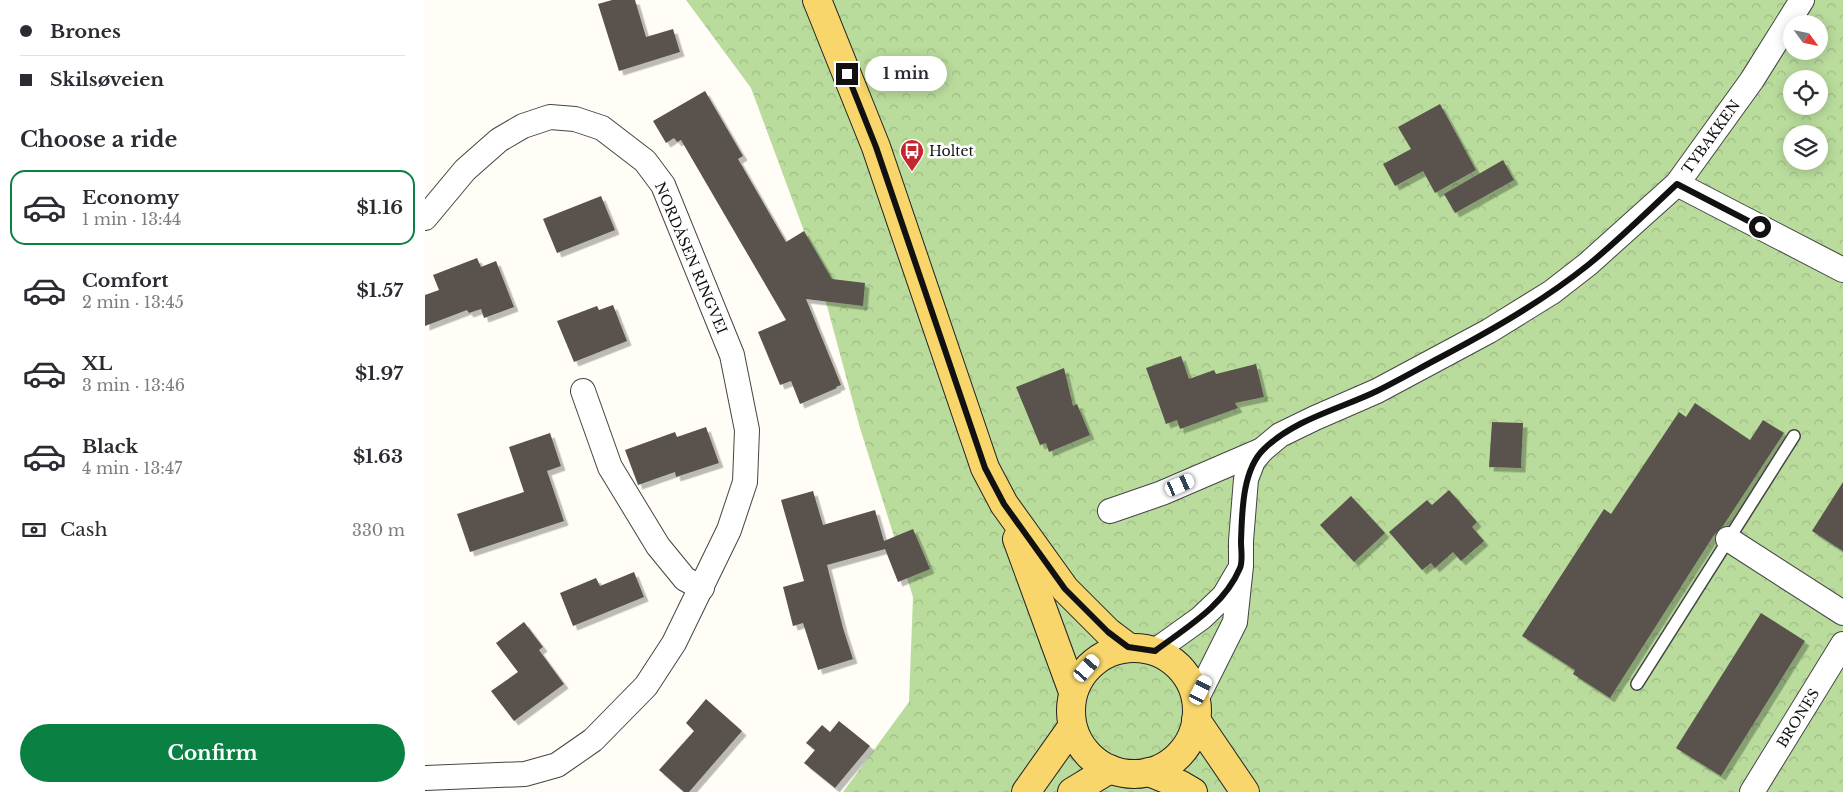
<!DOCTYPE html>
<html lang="en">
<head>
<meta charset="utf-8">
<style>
	:root { --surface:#fff; --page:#f2f2f3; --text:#2b2b33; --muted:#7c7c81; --line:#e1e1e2; --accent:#0b8043 }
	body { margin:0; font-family:"Libre Baskerville",serif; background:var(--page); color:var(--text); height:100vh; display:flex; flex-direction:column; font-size:19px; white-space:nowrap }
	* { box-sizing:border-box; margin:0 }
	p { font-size:16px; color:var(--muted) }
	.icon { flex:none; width:28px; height:28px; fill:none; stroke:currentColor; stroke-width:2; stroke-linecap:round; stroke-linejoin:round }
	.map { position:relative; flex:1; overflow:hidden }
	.side { display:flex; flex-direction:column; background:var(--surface); width:425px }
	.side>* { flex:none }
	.banner { display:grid; align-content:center; height:110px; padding:0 20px; background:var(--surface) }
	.needle { width:32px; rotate:123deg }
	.tools { position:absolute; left:1358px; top:15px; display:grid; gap:10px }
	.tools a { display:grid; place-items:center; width:45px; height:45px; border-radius:50%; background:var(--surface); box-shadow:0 2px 12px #0003; font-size:25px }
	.end { position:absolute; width:22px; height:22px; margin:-11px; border:6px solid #111; background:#fff; box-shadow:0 0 0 2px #fff }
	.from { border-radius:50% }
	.bubble { position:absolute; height:35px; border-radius:18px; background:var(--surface); box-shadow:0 2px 12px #0003; font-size:16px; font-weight:800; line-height:35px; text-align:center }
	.car { position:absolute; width:15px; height:30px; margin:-15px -8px; border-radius:6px; box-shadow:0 0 4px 1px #0007; background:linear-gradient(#fff 24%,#345 0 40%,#fff 0 76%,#345 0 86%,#fff 0) }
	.banner b { display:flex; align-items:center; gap:18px; height:48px; font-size:19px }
	.banner b+b { border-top:1px solid var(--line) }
	.banner i { width:12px; height:12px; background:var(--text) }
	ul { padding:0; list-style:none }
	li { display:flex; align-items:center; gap:15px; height:75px; margin:0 10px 8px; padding:0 10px; border:2px solid transparent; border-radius:15px }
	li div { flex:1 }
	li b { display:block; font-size:19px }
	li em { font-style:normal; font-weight:800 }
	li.selected { border-color:var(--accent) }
	li>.icon { width:45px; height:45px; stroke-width:1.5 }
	h2 { padding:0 20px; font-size:22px; line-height:60px }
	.pay { display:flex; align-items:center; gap:12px; height:55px; padding:0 20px; font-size:19px }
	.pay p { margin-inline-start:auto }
	.button { display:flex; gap:10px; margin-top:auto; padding:10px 20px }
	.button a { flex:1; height:58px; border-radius:30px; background:var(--accent); color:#fff; font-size:20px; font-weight:800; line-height:58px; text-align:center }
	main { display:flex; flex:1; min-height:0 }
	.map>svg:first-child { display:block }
	.forest { fill:url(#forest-crowns); fill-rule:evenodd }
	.building { fill:#5a524d; filter:url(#shadow) }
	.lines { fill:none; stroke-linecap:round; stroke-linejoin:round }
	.service-casing { stroke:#444; stroke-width:14 }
	.minor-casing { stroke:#444; stroke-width:26 }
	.primary-casing { stroke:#222; stroke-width:30 }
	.service { stroke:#fff; stroke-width:11 }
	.minor { stroke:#fff; stroke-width:24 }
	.primary { stroke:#f9d66b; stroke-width:28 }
	.route { stroke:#111; stroke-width:6 }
	.labels { text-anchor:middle; stroke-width:5; stroke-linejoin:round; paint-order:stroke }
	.street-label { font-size:14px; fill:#111; stroke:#fff }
	.poi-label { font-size:14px; fill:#111; stroke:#fff; text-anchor:start }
</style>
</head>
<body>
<main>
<section class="side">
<div class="banner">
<b><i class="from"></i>Brones</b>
<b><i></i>Skilsøveien</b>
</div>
<h2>Choose a ride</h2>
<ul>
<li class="selected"><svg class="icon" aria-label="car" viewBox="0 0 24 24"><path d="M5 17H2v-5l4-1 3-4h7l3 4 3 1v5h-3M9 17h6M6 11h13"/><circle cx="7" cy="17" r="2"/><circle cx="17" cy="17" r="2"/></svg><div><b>Economy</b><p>1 min · 13:44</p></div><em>$1.16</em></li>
<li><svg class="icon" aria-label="car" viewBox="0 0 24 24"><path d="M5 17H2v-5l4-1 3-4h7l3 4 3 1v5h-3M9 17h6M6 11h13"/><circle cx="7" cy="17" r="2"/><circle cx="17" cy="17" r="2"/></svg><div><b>Comfort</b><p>2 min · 13:45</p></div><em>$1.57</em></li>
<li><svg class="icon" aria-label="car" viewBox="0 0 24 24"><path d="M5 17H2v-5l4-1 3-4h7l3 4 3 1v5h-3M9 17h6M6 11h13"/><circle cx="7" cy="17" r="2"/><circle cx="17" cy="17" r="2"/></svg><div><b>XL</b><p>3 min · 13:46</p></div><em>$1.97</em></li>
<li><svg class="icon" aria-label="car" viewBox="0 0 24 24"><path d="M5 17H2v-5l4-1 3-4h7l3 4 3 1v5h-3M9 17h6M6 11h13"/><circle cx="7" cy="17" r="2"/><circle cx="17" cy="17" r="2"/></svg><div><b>Black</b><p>4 min · 13:47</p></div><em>$1.63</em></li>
</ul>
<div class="pay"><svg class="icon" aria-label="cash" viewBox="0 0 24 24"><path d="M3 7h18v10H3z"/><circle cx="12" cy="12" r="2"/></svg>Cash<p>330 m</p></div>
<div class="button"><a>Confirm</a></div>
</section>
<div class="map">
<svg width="1418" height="792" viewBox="0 0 1418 792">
	<defs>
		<pattern id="forest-crowns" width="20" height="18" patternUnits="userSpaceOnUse" patternTransform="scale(1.25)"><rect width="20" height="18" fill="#b9dc9c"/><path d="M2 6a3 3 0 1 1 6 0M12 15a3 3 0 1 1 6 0" fill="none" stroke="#9ebc85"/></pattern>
		<filter id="shadow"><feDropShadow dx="4.5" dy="4.5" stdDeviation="0" flood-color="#0004"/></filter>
	</defs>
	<rect width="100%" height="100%" fill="#fffdf5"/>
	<path class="forest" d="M261,0H1418V792H418L484,702L488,597L435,428L389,258L326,88ZM1366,24H1394V51H1366ZM1366,79H1394V106H1366ZM1366,134H1394V161H1366Z"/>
	<g class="building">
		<polygon points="187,0 210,0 221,37 248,29 255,52 194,71 173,4"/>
		<polygon points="280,91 318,156 313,159 361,242 379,231 407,279 440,283 438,306 381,299 416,385 411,387 412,388 375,404 366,381 355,385 333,332 361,320 256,140 252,142 249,138 241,143 228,121"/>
		<polygon points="1015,104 1051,170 1010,193 998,171 970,186 958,164 986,149 973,127"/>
		<polygon points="1078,160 1089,180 1030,213 1019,194"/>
		<polygon points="176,196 190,230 132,253 118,219"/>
		<polygon points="52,258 56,267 71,261 89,307 59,318 56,309 44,313 42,310 0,326 0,295 14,290 8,275"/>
		<polygon points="188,305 202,341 149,362 132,321 172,306 174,310"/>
		<polygon points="756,356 764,379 789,370 791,374 831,364 839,397 810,403 813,408 755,429 752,420 741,424 721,368"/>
		<polygon points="639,368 648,406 652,404 665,435 624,452 621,443 615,445 591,387"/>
		<polygon points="1270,403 1325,440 1338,420 1359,433 1298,526 1289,535 1185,698 1148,674 1150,670 1097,636 1179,509 1186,514 1254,412 1261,417"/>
		<polygon points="1067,422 1098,423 1096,468 1064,467"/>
		<polygon points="281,427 294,463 251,477 250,472 213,485 200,450 250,432 252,437"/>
		<polygon points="125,433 136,466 122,471 139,521 45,552 32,514 99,492 84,447"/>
		<polygon points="1418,482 1418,551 1387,531"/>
		<polygon points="1024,490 1052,522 1047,527 1059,541 1036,561 1028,552 1010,568 1006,563 997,570 964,532 1002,500 1007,505"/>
		<polygon points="388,491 398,525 450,510 459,541 488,529 505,569 473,582 460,549 402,565 418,628 428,659 393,670 378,623 368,626 358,587 379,581 356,500"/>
		<polygon points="926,496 960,533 929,562 895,525"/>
		<polygon points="209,572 219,597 148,626 135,593 171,578 175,586"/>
		<polygon points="1336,613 1380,641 1296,776 1251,748"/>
		<polygon points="99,622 118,647 114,650 139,684 89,721 66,691 93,672 71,643"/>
		<polygon points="281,699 317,731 264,792 259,792 234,770 269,731 261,723"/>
		<polygon points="414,721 445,746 410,788 379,763 390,750 381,743 397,725 405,732"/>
	</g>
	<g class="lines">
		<g class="service-casing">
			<polyline id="service" points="1212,684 1369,436"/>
		</g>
		<g class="minor-casing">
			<g id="minor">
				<polyline points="1252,184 1418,270"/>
				<polyline points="0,218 40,170 74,140 98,126 125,117 150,119 177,128 220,161 238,185 307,355 322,430 320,482 304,530 249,643 221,686 168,740 132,765 100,774 0,778"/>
				<polyline points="158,391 185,467 233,546 260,579 277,588"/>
				<polyline points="685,511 737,493 837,450"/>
				<polyline points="1303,539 1418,613"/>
				<polyline points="730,651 776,618 799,596 813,572"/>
				<polyline points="771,700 810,622 816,566 816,541 821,479 828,461 837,450 855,435 890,418 952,391 1064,331 1127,292 1163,264 1252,184 1327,80 1377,0"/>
				<polyline points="1327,792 1418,644"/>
			</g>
		</g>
		<g class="primary-casing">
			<g id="primary">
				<polyline points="392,0 451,147 560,468 579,504 640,589 683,632 703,647"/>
				<polyline points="592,539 648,692"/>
				<circle cx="709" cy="711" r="63"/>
				<polyline points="771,720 820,792"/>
				<polyline points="724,772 756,785 768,792"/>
				<polyline points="601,792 647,727"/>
				<polyline points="647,792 685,769"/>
			</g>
		</g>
		<use href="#service" class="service"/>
		<use href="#minor" class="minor"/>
		<use href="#primary" class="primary"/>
	</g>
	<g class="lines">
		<path class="route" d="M422,74L451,147L560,468L579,504L640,589L683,632L703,647L730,651C762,627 799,606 815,568C818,561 816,550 816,542C817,513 817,470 839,449C870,419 915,409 952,391C974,380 995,368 1016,357C1067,330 1118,301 1163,265C1194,240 1223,211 1252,184L1335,227"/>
	</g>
	<defs>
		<g id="bus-pin" transform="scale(1.25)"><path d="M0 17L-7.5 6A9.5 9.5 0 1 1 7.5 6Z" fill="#c4262e" stroke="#fff"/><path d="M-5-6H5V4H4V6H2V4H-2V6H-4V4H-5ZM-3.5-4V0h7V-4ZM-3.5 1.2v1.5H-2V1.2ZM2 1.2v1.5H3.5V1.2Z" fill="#fff"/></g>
	</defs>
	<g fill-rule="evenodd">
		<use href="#bus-pin" x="487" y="151"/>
	</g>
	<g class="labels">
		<g class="street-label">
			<text transform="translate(1286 137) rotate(-54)" y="5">TYBAKKEN</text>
			<text transform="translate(266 258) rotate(67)" y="5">NORDÅSEN RINGVEI</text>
			<text transform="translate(1373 718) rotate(-58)" y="5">BRONES</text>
		</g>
		<g class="poi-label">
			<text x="504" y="156">Holtet</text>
		</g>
	</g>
</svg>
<div class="tools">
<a><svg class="needle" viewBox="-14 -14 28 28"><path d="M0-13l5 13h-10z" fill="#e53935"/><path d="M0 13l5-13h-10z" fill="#7c7c81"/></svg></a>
<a><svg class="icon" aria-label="locate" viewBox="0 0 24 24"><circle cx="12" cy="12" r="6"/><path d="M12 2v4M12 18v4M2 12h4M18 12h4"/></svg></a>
<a><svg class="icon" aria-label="layers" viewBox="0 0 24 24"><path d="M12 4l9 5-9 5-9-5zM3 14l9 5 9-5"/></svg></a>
</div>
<i class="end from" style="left:1335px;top:227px"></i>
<i class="end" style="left:422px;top:74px"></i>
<div class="bubble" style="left:440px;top:56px;width:82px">1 min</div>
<i class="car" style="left:755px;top:485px;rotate:66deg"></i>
<i class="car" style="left:662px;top:668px;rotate:41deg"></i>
<i class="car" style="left:776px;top:690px;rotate:27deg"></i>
</div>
</main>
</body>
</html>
